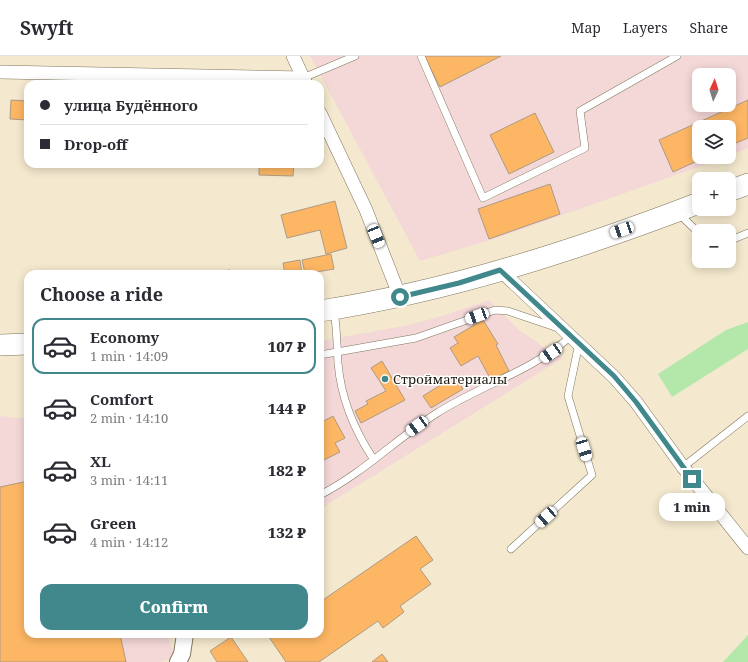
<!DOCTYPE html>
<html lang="en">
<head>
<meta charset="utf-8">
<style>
	:root { --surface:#fff; --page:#f7f7f7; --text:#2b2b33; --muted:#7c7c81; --line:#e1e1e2; --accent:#41888d }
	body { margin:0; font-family:"Noto Serif",serif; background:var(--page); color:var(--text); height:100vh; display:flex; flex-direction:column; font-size:15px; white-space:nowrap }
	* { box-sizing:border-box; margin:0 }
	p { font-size:13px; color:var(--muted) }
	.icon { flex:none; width:22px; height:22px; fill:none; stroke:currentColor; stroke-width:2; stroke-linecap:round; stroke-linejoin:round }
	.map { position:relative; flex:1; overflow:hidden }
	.side { position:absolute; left:24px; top:214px; width:300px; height:368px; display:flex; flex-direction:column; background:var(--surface); border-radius:12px; box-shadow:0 2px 10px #0003 }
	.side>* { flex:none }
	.guide { position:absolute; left:24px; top:24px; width:300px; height:88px; border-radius:12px; box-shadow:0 2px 10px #0003; display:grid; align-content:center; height:88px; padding:0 16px; background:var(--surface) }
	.needle { width:26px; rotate:4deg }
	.buttons { position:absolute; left:692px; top:12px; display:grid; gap:8px }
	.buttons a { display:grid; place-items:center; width:44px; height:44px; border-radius:8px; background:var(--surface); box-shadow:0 2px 10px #0003; font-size:20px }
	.end { position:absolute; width:18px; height:18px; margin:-9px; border:5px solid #41888d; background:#fff; box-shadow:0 0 0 2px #fff }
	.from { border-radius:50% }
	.bubble { position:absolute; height:28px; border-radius:12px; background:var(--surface); box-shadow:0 2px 10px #0003; font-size:13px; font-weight:800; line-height:28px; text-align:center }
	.car { position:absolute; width:12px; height:24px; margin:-12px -6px; border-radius:5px; box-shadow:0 0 3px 1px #0007; background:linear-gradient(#fff 24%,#345 0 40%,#fff 0 76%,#345 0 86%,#fff 0) }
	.guide b { display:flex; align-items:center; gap:14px; height:38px; font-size:15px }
	.guide b+b { border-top:1px solid var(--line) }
	.guide i { width:10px; height:10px; background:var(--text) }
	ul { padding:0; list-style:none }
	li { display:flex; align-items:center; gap:12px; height:56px; margin:0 8px 6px; padding:0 8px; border:2px solid transparent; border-radius:12px }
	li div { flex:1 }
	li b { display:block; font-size:15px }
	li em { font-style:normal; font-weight:800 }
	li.current { border-color:var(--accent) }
	li>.icon { width:36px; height:36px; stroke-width:1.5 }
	h2 { padding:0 16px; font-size:18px; line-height:48px }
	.button { display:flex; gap:8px; margin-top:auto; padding:8px 16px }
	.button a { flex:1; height:46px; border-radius:12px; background:var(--accent); color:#fff; font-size:16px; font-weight:800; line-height:46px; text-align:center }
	header { display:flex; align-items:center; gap:24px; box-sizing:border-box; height:56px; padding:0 20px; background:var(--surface); border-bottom:1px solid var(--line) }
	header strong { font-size:19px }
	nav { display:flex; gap:22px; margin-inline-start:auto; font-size:14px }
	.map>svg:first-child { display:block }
	.commercial { fill:#f3d8d7; fill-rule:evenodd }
	.green { fill:#b3e8aa }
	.building { fill:#fcb664; stroke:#ad9a85 }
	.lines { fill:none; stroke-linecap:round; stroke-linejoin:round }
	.service-casing { stroke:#7f755d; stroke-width:8 }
	.minor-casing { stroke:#7f755d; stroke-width:14 }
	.tertiary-casing { stroke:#7f755d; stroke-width:18 }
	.primary-casing { stroke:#7f755d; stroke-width:22 }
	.service { stroke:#fff; stroke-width:7 }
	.minor { stroke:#fff; stroke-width:13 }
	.tertiary { stroke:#fff; stroke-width:16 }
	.primary { stroke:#fff; stroke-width:21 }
	.route { stroke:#41888d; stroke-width:5 }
	.poi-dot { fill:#41888d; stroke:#fff; stroke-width:1.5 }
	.labels { text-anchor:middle; stroke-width:3; stroke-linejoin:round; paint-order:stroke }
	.poi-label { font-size:13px; fill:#1c180f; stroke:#fff; text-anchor:start }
</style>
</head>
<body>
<header>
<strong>Swyft</strong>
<nav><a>Map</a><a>Layers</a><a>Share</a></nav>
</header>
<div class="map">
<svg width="748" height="606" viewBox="0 0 748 606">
	<rect width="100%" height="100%" fill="#f4e9ce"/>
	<g class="commercial">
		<path d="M310,0H748V92L729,100V71H699V101H727L497,182L420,205ZM699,19H729V49H699Z"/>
		<polygon points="489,244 518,273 542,290 563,302 320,453 320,285 409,269 442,260"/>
		<polygon points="0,360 28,363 28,578 171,578 168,582 176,602 160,606 0,606"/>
	</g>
	<g class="green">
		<polygon points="748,266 748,293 672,341 658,318 726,274"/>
		<polygon points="748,579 748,606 723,606"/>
	</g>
	<g class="building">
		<polygon points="424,0 501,0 440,31"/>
		<polygon points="11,44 28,45 28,64 10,63"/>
		<polygon points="748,44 748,82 729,90 729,71 699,71 699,101 706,101 673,116 659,84"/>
		<polygon points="535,57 554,96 509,118 490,79"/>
		<polygon points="259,108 294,108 293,120 259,119"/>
		<polygon points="550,128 560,158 489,183 478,153"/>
		<polygon points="335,145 347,192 326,198 320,174 287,182 281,159"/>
		<polygon points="331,198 334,213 305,218 302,204"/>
		<polygon points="300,204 302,218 285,218 283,207"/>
		<polygon points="230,214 231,218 202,218"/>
		<polygon points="483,264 498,288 496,289 509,315 491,324 478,300 461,310 450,292 458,287 454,281"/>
		<polygon points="382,305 405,344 361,367 355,355 368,348 366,345 386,335 371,312"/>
		<polygon points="455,320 463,333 431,352 423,340"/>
		<polygon points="333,360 345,382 335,387 340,396 320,406 320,367"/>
		<polygon points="28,425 28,578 120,578 126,606 0,606 0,431"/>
		<polygon points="416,480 433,504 420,513 431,528 400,550 404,556 383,572 378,565 319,606 286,606 269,581 274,578 320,578 320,546"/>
		<polygon points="231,581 248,606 217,606 210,595"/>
		<polygon points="382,598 388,606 372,606"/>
	</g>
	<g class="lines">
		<g class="service-casing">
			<g id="service">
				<polyline points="421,0 483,142 585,92 580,55 677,0"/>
				<polyline points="303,22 355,0"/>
				<polyline points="678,157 699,177"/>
				<polyline points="729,185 748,177"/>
				<path d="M334,255C337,272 337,290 338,307C341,343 354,374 374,404"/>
				<polyline points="320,299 416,282 495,254 508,255 558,272"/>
				<polyline points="683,411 748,360"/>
				<path d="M320,439C363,417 396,383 437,357C481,329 531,316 571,280"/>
				<polyline points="511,493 592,419 568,340 579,287"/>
			</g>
		</g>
		<g class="minor-casing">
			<g id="minor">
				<polyline points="293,0 306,28"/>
				<polyline points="0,16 303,22"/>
				<polyline points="320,57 366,154 400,241"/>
				<polyline points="500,214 614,321 636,346 683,411 748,492"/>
			</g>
		</g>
		<g class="tertiary-casing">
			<polyline id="tertiary" points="178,606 182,598 185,578"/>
		</g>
		<g class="primary-casing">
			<g id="primary">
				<polyline points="729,135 748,128"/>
				<path d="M320,255C450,235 576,194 699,147"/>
				<polyline points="0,289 28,288"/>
			</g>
		</g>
		<use href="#service" class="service"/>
		<use href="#minor" class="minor"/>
		<use href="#tertiary" class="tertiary"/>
		<use href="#primary" class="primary"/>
	</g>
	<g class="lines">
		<polyline class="route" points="400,241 459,227 500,214 614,320 636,346 692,423"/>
	</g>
	<circle class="poi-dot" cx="385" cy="323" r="4"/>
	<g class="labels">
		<g class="poi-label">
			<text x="393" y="328">Стройматериалы</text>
		</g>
	</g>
</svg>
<div class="buttons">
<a><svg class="needle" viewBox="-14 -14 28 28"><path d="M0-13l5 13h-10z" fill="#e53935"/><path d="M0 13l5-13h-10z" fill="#7c7c81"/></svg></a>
<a><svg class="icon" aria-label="layers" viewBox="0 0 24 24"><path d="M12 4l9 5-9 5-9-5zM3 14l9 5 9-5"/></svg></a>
<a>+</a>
<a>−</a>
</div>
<i class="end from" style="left:400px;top:241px"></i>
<i class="end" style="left:692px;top:423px"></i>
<div class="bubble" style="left:659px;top:437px;width:66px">1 min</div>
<i class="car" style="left:622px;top:174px;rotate:251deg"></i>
<i class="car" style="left:376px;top:180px;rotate:158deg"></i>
<i class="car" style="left:477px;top:260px;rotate:250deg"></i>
<i class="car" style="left:551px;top:297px;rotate:236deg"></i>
<i class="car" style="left:417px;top:370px;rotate:234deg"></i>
<i class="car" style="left:584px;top:393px;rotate:163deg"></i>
<i class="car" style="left:546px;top:461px;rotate:228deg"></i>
<div class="guide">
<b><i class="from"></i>улица Будённого</b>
<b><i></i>Drop-off</b>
</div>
<section class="side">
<h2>Choose a ride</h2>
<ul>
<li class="current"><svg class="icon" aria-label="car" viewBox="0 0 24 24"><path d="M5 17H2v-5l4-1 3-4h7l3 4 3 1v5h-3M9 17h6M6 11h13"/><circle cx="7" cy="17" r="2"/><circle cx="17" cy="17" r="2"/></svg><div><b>Economy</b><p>1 min · 14:09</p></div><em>107 ₽</em></li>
<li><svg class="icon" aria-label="car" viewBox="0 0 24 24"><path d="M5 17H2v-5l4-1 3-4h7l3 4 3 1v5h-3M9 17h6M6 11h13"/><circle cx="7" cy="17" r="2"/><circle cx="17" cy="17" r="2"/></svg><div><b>Comfort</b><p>2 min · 14:10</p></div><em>144 ₽</em></li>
<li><svg class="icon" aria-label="car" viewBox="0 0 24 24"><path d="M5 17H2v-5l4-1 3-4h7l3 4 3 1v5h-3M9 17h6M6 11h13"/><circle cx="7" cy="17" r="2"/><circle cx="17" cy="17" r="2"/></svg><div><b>XL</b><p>3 min · 14:11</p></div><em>182 ₽</em></li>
<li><svg class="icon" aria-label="car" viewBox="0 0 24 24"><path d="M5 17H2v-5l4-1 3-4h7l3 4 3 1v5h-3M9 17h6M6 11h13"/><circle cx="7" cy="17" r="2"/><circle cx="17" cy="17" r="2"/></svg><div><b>Green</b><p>4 min · 14:12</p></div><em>132 ₽</em></li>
</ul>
<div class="button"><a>Confirm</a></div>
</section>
</div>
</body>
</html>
